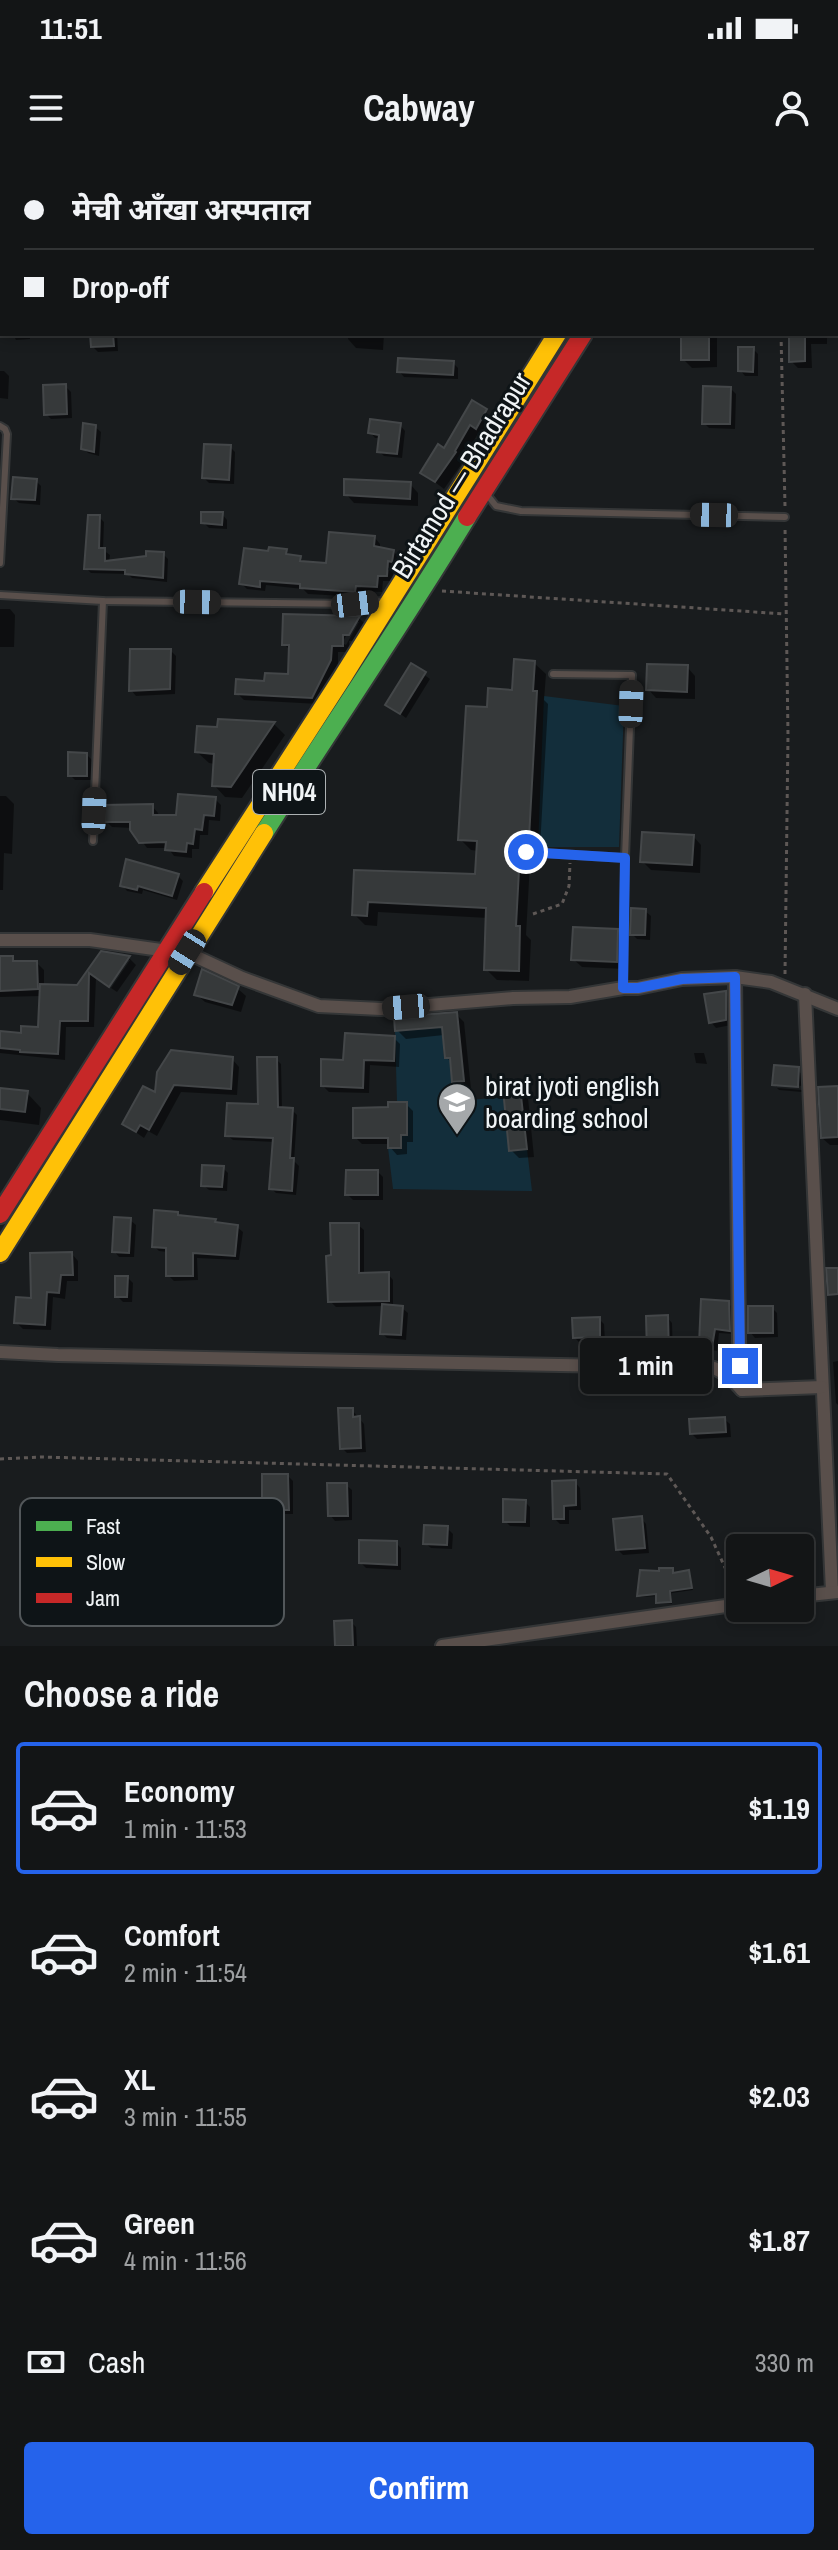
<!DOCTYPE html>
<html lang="en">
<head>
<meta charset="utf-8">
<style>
	:root { --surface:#131516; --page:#1c1e1f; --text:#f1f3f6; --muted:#9d9fa1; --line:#323435; --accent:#2563eb }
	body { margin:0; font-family:"Archivo Narrow","Noto Sans Devanagari",sans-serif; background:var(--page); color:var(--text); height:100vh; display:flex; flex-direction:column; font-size:30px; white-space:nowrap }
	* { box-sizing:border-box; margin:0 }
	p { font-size:26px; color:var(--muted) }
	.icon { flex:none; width:44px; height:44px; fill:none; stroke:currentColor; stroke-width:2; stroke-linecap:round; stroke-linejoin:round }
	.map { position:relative; height:1486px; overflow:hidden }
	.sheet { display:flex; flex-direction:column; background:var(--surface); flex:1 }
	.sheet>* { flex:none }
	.guide { position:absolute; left:0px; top:0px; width:838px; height:176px; box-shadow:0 4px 12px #0003,0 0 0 2px var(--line); display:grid; align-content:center; height:176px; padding:0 24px; background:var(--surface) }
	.needle { width:52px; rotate:85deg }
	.buttons { position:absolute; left:726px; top:1374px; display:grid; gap:16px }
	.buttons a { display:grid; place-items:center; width:88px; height:88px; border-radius:8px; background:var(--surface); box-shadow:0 4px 12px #0003,0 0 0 2px var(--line); font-size:40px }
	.end { position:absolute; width:36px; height:36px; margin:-18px; border:10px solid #2563eb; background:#fff; box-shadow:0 0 0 4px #fff }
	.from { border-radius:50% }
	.bubble { position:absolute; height:56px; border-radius:8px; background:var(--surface); box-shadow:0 4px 12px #0003,0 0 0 2px var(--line); font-size:26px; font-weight:800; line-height:56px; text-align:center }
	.car { position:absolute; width:24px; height:48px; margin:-24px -12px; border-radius:10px; box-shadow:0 0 6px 2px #0007; background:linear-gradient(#222 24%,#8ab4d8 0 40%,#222 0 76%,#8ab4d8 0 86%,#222 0) }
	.guide b { display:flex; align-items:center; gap:28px; height:76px; font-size:30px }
	.guide b+b { border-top:2px solid var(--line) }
	.guide i { width:20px; height:20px; background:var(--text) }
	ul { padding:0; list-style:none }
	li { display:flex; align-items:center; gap:24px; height:132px; margin:0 16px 12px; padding:0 8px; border:4px solid transparent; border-radius:8px }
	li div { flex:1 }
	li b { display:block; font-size:30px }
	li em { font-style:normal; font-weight:800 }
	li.active { border-color:var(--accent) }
	li>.icon { width:72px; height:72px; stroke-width:1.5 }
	h2 { padding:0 24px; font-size:36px; line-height:96px }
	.pay { display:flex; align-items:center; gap:20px; height:88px; padding:0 24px; font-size:30px }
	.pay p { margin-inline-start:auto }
	.primary-button { display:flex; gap:16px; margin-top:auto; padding:16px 24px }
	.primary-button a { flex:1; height:92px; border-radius:8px; background:var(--accent); color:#fff; font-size:32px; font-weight:800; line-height:92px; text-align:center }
	.status { display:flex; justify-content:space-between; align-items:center; height:56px; padding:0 40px; background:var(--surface); direction:ltr }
	.status svg { height:22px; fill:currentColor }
	header { display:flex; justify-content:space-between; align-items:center; height:104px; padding:0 24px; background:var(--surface); font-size:36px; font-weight:800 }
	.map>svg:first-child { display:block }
	.green { fill:#132e3b }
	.shadow { fill:#0007; fill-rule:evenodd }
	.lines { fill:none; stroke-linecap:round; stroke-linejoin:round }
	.river { stroke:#075c7a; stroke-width:26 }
	.building { fill:#36393a; stroke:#444749; stroke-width:2 }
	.lane-casing { stroke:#343637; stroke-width:10 }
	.street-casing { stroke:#343637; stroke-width:16 }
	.fast-casing { stroke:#343637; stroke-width:22 }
	.slow-casing { stroke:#343637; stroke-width:22 }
	.jam-casing { stroke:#343637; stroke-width:22 }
	.path { stroke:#5e5856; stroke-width:3; stroke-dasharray:4 4; stroke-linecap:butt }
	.lane { stroke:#594f4b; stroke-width:6 }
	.street { stroke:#594f4b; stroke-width:12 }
	.fast { stroke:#4caf50; stroke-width:18 }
	.slow { stroke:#ffc107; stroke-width:18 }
	.jam { stroke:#c62828; stroke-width:18 }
	.route { stroke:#2563eb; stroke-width:10 }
	.labels { text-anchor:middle; stroke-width:6; stroke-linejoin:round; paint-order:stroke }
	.shield { fill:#0e1417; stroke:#acb1b3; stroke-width:2 }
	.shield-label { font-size:26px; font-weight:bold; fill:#f0f4f6 }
	.street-label { font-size:28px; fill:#f0f4f6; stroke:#0e1417 }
	.poi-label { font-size:28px; fill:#f0f4f6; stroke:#0e1417; text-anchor:start }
	.key { fill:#0e1417; stroke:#52575a; stroke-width:2 }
	.key-label { font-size:22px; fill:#f0f4f6 }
</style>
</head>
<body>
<div class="status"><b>11:51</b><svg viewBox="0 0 49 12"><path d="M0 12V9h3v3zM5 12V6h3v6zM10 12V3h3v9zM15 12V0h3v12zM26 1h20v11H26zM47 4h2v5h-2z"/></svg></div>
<header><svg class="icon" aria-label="menu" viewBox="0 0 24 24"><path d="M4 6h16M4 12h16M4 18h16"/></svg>Cabway<svg class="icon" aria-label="person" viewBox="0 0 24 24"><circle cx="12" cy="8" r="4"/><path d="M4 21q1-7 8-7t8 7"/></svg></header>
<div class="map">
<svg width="838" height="1486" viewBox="0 0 838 1486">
	<rect width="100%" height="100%" fill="#191c1e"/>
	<g class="green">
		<polygon points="544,536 624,546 619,687 538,687"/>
		<polygon points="442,867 444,898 450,898 457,941 504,937 509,990 527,989 532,1031 393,1029 388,988 401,988 401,975 407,975 407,942 397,942 395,871"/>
	</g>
	<g class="shadow">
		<polygon points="0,0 4,2 2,2 2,37 0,36"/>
		<polygon points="544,0 576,0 574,2 546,2"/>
		<polygon points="836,69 838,71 838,88 836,88"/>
		<polygon points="836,148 838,148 838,176 834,174"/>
		<polygon points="13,174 30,174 30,179 16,180"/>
		<polygon points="92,174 117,174 118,191 98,192 93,187"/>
		<polygon points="348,174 384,174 383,190 356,188 348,179"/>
		<polygon points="683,174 717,174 717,207 692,208 683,199"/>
		<polygon points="791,174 827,174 827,184 811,184 812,208 798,208 791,201"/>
		<polygon points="753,189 758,194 758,216 745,216 740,210"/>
		<polygon points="453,203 458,208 458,219 404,217 399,211"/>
		<polygon points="0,211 4,211 9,216 8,239 0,238"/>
		<polygon points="65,226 71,232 72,258 51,259 46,254"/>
		<polygon points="731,229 736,234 735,269 709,268 704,263"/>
		<polygon points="473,243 494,259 485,275 479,272 462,301 463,302 444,329 423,313 444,291"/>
		<polygon points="400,265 405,271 402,298 384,296 379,291 380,278 375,278 370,272"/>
		<polygon points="95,267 101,272 99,296 88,293 83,288"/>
		<polygon points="230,287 235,292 234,324 209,323 204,318"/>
		<polygon points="36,321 41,326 40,345 19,343 13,338"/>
		<polygon points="410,324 418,333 418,346 354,343 346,334"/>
		<polygon points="222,354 227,360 227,369 209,368 203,362"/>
		<polygon points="99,357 104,362 103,390 110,395 109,403 163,394 168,399 167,422 132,418 128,414 91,413 86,408"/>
		<polygon points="375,378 380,384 380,389 393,391 399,397 398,406 394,406 392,421 383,421 382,432 361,431 361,437 308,434 303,429 266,425 265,431 247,429 241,423 270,393 286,391 291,397 300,398 305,403 328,405"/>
		<polygon points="0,449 10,449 15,455 14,487 0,487"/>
		<path d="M285,456L359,458L366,465L356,481H349L350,492H338V508L319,544L244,540L237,533L290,517L291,491L284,484ZM354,462H359L346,485L342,483Z"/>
		<polygon points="171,491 176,496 175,534 136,536 131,530"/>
		<polygon points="534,503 546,514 544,540 548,544 540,688 532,688 530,703 526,775 531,780 529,821 497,820 486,809 488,758 378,752 377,766 365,765 354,754 356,712 477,716 479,691 471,690 460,679 489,549 514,532"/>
		<polygon points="412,506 430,519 406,558 387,544"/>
		<polygon points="687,507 695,516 695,539 656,538 648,529"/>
		<polygon points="220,561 274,564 285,575 242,638 225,637 214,625 215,604 209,603 197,592 219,569"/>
		<polygon points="87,595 92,600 92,620 75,620 70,615"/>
		<polygon points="0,636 6,636 14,644 12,694 4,693 3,730 0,730"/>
		<polygon points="215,639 221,645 220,661 209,660 208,675 200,675 199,689 192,689 192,698 174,696 168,688 147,688 132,668 112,667 106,661 152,646 158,653 159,657 178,658"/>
		<polygon points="693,676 701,685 700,713 651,710 642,701"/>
		<polygon points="178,716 183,721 177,740 143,730 142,734 127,731 122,725"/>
		<polygon points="645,751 651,756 650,780 637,779 632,774"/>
		<polygon points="617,771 626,779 625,809 582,807 573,799"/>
		<polygon points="102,793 129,798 136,805 117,832 111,828 130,800 125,800 96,818 94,867 66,867 65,900 0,893 0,873 23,876 40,869 41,836 0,837 0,798 12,798 17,803 37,803 44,810 44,826 78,827"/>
		<polygon points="237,828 246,836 241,852 205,842 196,834"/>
		<polygon points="725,834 731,839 731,865 716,868 711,862"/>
		<polygon points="456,854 464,862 471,929 462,930 454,921 452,903 446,897 444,875 406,879 397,870"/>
		<polygon points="394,878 400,884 399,907 370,905 369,933 329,932 323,926 345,902"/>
		<polygon points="694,893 704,893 707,904 696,903"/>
		<polygon points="232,899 239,907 237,935 181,932 157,976 148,971 144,978 124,964 156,936 159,913"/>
		<polygon points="276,899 281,904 282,949 292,950 297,955 294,1001 299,1006 296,1035 276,1033 271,1028 275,982 233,980 227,975 260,946"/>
		<polygon points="798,911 804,916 803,926 777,924 777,927 774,924"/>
		<polygon points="777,928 803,930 802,932 779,930"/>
		<polygon points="838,928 838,985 830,985 822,978"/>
		<polygon points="520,929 528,938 534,997 519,998 511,990"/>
		<polygon points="0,930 27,933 41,948 39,965 0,960"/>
		<polygon points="406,944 413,951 413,982 407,982 407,994 397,995 390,987 390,984 362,984 355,977 390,949"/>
		<polygon points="223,1008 228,1013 227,1031 209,1030 203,1025"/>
		<polygon points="378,1012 383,1017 383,1040 353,1040 347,1034"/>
		<polygon points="177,1054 181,1057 215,1061 219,1065 237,1067 243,1072 239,1100 197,1098 198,1120 174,1121 168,1115 168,1092 159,1091 154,1086"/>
		<polygon points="130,1060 136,1065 134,1097 119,1097 114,1091"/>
		<polygon points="358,1065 364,1070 364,1115 388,1114 393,1120 393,1147 402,1148 408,1153 406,1180 387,1178 382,1173 384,1146 336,1147 330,1141 333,1097"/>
		<polygon points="72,1094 78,1101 78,1121 67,1121 65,1139 53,1137 51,1170 23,1169 16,1162"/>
		<polygon points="128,1118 133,1123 132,1142 123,1142 117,1136"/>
		<polygon points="728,1143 733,1148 734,1174 719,1173 717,1191 706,1189 701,1184"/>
		<polygon points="772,1148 777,1153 778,1177 755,1178 750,1172"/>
		<polygon points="667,1157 672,1163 673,1198 655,1199 649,1193"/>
		<polygon points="599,1159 604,1164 605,1182 580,1183 575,1178"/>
		<polygon points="838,1201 838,1245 836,1243 833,1202"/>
		<polygon points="352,1250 364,1264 366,1292 347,1293 342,1288"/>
		<polygon points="724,1259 730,1264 731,1277 697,1279 692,1274"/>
		<polygon points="288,1316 293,1321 293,1354 270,1354 264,1349"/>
		<polygon points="575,1322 580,1328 581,1350 569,1350 569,1364 560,1364 555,1359"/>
		<polygon points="346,1325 352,1330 352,1360 335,1361 330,1355"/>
		<polygon points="525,1342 530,1347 530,1367 510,1366 505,1361"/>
		<polygon points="641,1358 646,1364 649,1393 623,1395 618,1390"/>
		<polygon points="447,1368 453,1374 452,1389 431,1388 425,1383"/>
		<polygon points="396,1383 401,1388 401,1410 366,1408 361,1403"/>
		<polygon points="806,1408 810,1421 800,1423 800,1409"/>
		<polygon points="672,1410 674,1414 689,1412 693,1430 672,1433 672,1444 660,1444 658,1436 641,1437 639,1435 661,1414"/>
		<polygon points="351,1462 356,1467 357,1486 337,1486"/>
	</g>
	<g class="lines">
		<g class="river">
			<polyline points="118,0 129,2"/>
			<polyline points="300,2 301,0"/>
		</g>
	</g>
	<g class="building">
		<polygon points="90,174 113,174 114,186 91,187"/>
		<rect x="681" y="174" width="28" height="26"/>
		<polygon points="789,174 805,174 805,201 789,202"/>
		<polygon points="738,187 754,187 753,212 738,211"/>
		<polygon points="398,198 454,201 453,215 397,212"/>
		<polygon points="66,224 67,254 44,255 43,225"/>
		<polygon points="703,226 731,227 730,264 702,264"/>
		<polygon points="472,240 487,249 476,269 470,265 455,291 456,292 435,322 420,313 438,284 444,288"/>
		<polygon points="370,259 401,263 397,294 377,292 379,275 368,273"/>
		<polygon points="83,263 96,265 94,292 81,289"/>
		<polygon points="204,284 231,285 229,320 202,318"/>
		<polygon points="13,317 37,319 35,340 11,339"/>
		<polygon points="344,319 411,322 410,339 344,335"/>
		<polygon points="201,352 223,352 222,365 201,363"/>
		<polygon points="88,355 100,355 99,388 105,388 105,401 146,396 146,391 164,392 163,418 125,414 125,410 84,409"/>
		<polygon points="329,372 375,376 374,386 394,390 392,402 388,401 387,416 378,416 377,427 356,426 355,432 300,428 300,424 260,421 260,427 239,424 244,388 268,391 269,387 287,389 286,394 301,396 300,401 326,403"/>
		<polygon points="283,454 360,456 349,475 343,475 343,486 332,486 331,500 312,538 235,534 236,519 264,521 265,513 288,514 289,485 282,485"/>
		<polygon points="130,489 171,489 170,529 129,531"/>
		<polygon points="514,499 535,501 533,531 537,531 529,678 521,677 520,691 516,766 520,766 519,811 484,810 486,748 368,742 367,756 352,755 354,710 475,714 477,681 458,680 466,546 487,547 488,528 512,530"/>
		<polygon points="411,503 426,512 400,554 385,545"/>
		<polygon points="647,504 688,505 687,532 646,530"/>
		<polygon points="218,559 275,562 231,627 212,626 214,594 195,592 197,566 217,567"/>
		<polygon points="68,592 87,593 87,616 68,616"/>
		<polygon points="178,634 216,637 214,656 204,655 202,670 195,669 193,684 187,683 186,692 165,690 166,682 139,683 130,670 130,662 104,662 104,645 153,644 153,655 176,655"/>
		<polygon points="642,672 694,675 692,705 640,702"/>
		<polygon points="126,699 179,714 172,736 138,726 137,730 120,726"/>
		<polygon points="631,748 646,749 645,775 630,775"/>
		<polygon points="573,767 618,769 617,802 571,800"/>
		<polygon points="101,791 130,796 109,827 89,813 88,861 60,861 58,894 20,892 20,890 0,888 0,871 21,873 21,866 38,867 40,824 77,825"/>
		<polygon points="0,796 13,796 13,801 37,801 38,829 0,831"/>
		<polygon points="202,809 239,826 232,845 194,835"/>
		<polygon points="726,831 726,860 709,863 704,834"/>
		<polygon points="457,852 464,921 452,922 450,898 445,898 442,867 395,871 394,857"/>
		<polygon points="345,873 395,876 394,901 364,900 363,928 321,926 321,899 343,900"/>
		<polygon points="171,890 233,897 231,929 174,925 149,970 140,965 136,972 122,964 143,926 155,932 157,912"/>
		<polygon points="257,897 277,897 278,947 293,948 290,998 294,998 292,1031 269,1029 273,978 225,976 227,943 258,944"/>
		<polygon points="774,905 799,907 798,927 772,925"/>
		<polygon points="838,926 838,977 821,978 818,927"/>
		<polygon points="520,927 527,989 509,991 503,929"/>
		<polygon points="0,928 28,931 25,952 0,949"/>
		<polygon points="388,942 407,942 407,975 401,975 401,988 388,988 388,978 353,978 353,948 388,947"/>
		<polygon points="202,1005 224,1006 222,1027 201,1026"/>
		<polygon points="346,1010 378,1010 378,1035 345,1035"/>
		<polygon points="154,1050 178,1052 178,1055 216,1059 215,1062 238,1065 235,1096 193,1093 193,1116 166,1116 166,1088 152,1087"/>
		<polygon points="114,1057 131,1058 129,1093 112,1092"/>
		<polygon points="330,1063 359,1063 359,1113 389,1112 389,1141 328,1142 326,1096 331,1095"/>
		<polygon points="72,1092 73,1115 61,1115 59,1133 47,1132 45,1165 14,1163 16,1137 31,1138 30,1093"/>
		<polygon points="826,1108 838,1108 838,1134 828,1135"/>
		<polygon points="115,1116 128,1116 127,1137 115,1137"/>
		<polygon points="701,1139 729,1141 730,1171 715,1169 712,1187 699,1185"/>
		<polygon points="382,1144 403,1146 401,1175 380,1174"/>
		<rect x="748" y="1146" width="25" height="27"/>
		<polygon points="668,1155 669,1194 647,1194 646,1156"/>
		<polygon points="600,1157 600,1177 573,1178 572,1158"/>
		<polygon points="338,1248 353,1248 353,1257 360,1256 361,1288 340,1289"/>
		<polygon points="725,1257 726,1272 690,1274 689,1259"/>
		<polygon points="262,1314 288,1314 289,1350 262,1350"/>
		<polygon points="576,1320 576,1345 564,1346 564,1359 553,1359 552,1321"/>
		<polygon points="327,1323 347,1323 348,1356 328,1356"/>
		<polygon points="503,1339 526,1340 525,1362 503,1362"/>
		<polygon points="642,1356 645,1388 616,1390 613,1359"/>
		<polygon points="424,1365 448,1366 447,1385 423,1384"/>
		<polygon points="359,1380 397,1381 397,1405 359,1403"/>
		<polygon points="659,1408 673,1408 673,1413 689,1410 692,1428 670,1431 671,1442 656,1443 656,1434 637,1436 640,1410 659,1411"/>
		<polygon points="352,1460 353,1486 335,1486 334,1461"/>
	</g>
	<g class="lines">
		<g class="lane-casing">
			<g id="lane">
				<polyline points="0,266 5,269 7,274 0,403"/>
				<polyline points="485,332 496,346 521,351 785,357"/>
				<polyline points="0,435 103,441 355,444 383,441"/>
				<polyline points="553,514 632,515 625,698 623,828"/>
				<polyline points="93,681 103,441"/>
				<polyline points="526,692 625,698"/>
			</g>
		</g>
		<g class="street-casing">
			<g id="street">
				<polyline points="496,0 498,2"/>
				<polyline points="0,780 90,780 168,791"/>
				<polyline points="186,792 242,818 319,846 381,849 513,838 570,837 623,828 638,828 682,819 735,817 771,822 838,849"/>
				<polyline points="805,834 832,1431"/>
				<polyline points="0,1192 58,1195 714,1208 729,1216 742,1230 739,1181 735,817"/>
				<polyline points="742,1230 822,1227"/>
				<polyline points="800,1436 838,1432"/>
				<polyline points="442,1486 740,1444"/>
			</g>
		</g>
		<g class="fast-casing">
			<path id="fast" d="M264,673C331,567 402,464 467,357"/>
		</g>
		<g class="slow-casing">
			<g id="slow">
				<polyline points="836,113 838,113"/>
				<polyline points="836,133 838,133"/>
				<polyline points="204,732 342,518 557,174"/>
				<polyline points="0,1093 264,673"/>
			</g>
		</g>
		<g class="jam-casing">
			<g id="jam">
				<polyline points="0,88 2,88"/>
				<polyline points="467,357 583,174"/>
				<polyline points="0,1054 204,732"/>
			</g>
		</g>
		<g class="path">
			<polyline points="781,174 785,346"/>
			<polyline points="442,431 785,454"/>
			<polyline points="533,754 562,744 569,726 570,703"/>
			<polyline points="785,814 788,575 785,366"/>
			<polyline points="0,1299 42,1297 667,1314 711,1377 733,1425"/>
		</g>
		<use href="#lane" class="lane"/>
		<use href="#street" class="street"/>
		<use href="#fast" class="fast"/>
		<use href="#slow" class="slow"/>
		<use href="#jam" class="jam"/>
	</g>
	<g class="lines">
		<polyline class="route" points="526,692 625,698 623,828 638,828 682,819 735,817 740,1206"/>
	</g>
	<defs>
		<g id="school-pin" transform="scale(2)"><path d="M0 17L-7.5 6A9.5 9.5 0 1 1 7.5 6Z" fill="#a5a8aa" stroke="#0e1417"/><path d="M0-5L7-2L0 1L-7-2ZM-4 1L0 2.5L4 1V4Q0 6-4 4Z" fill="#fff"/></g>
	</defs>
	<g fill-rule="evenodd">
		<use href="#school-pin" x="457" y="942"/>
	</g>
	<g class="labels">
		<rect class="shield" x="253" y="610" width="72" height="44" rx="6"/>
		<g class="shield-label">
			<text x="289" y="641">NH04</text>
		</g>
		<g class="street-label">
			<text transform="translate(461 315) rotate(-58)" y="10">Birtamod — Bhadrapur</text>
		</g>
		<g class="poi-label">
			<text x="485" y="936">birat jyoti english<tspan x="485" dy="32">boarding school</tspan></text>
		</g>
	</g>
	<rect x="20" y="1338" width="264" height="128" rx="12" class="key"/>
	<rect x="36" y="1361" width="36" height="10" fill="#4caf50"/>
	<rect x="36" y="1397" width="36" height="10" fill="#ffc107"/>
	<rect x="36" y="1433" width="36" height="10" fill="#c62828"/>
	<g class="key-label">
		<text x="86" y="1374">Fast</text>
		<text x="86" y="1410">Slow</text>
		<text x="86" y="1446">Jam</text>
	</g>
</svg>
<div class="buttons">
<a><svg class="needle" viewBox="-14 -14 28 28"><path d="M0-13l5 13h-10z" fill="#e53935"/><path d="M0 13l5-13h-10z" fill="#9d9fa1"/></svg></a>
</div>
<i class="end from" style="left:526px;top:692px"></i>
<i class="end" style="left:740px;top:1206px"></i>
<div class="bubble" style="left:580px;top:1178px;width:132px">1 min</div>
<i class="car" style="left:714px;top:355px;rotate:271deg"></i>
<i class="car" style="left:197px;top:442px;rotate:91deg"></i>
<i class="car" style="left:355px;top:444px;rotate:83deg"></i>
<i class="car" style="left:631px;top:544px;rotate:2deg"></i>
<i class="car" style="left:94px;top:651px;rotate:2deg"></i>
<i class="car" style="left:187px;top:792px;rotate:212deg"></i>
<i class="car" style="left:406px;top:847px;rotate:265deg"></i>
<div class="guide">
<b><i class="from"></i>मेची आँखा अस्पताल</b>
<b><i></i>Drop-off</b>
</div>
</div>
<section class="sheet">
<h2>Choose a ride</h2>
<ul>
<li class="active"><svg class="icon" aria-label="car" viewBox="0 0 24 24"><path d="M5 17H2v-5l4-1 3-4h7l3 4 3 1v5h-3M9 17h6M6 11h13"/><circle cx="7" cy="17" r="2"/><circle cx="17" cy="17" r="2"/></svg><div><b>Economy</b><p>1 min · 11:53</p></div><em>$1.19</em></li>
<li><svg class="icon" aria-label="car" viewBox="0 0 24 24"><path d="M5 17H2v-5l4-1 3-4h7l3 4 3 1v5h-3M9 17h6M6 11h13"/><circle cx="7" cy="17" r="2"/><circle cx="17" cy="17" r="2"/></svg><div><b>Comfort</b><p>2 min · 11:54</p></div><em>$1.61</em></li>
<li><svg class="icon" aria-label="car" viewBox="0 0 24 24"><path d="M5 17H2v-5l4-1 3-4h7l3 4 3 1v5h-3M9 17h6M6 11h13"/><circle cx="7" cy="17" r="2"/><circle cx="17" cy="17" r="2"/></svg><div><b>XL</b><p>3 min · 11:55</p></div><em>$2.03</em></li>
<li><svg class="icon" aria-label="car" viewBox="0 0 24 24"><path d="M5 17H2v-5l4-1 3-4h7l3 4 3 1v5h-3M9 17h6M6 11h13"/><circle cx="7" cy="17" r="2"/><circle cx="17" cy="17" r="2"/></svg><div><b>Green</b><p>4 min · 11:56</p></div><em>$1.87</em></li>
</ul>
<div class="pay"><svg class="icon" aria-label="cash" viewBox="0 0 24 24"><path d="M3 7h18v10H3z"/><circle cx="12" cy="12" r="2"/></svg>Cash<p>330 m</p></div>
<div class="primary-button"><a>Confirm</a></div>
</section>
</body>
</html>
